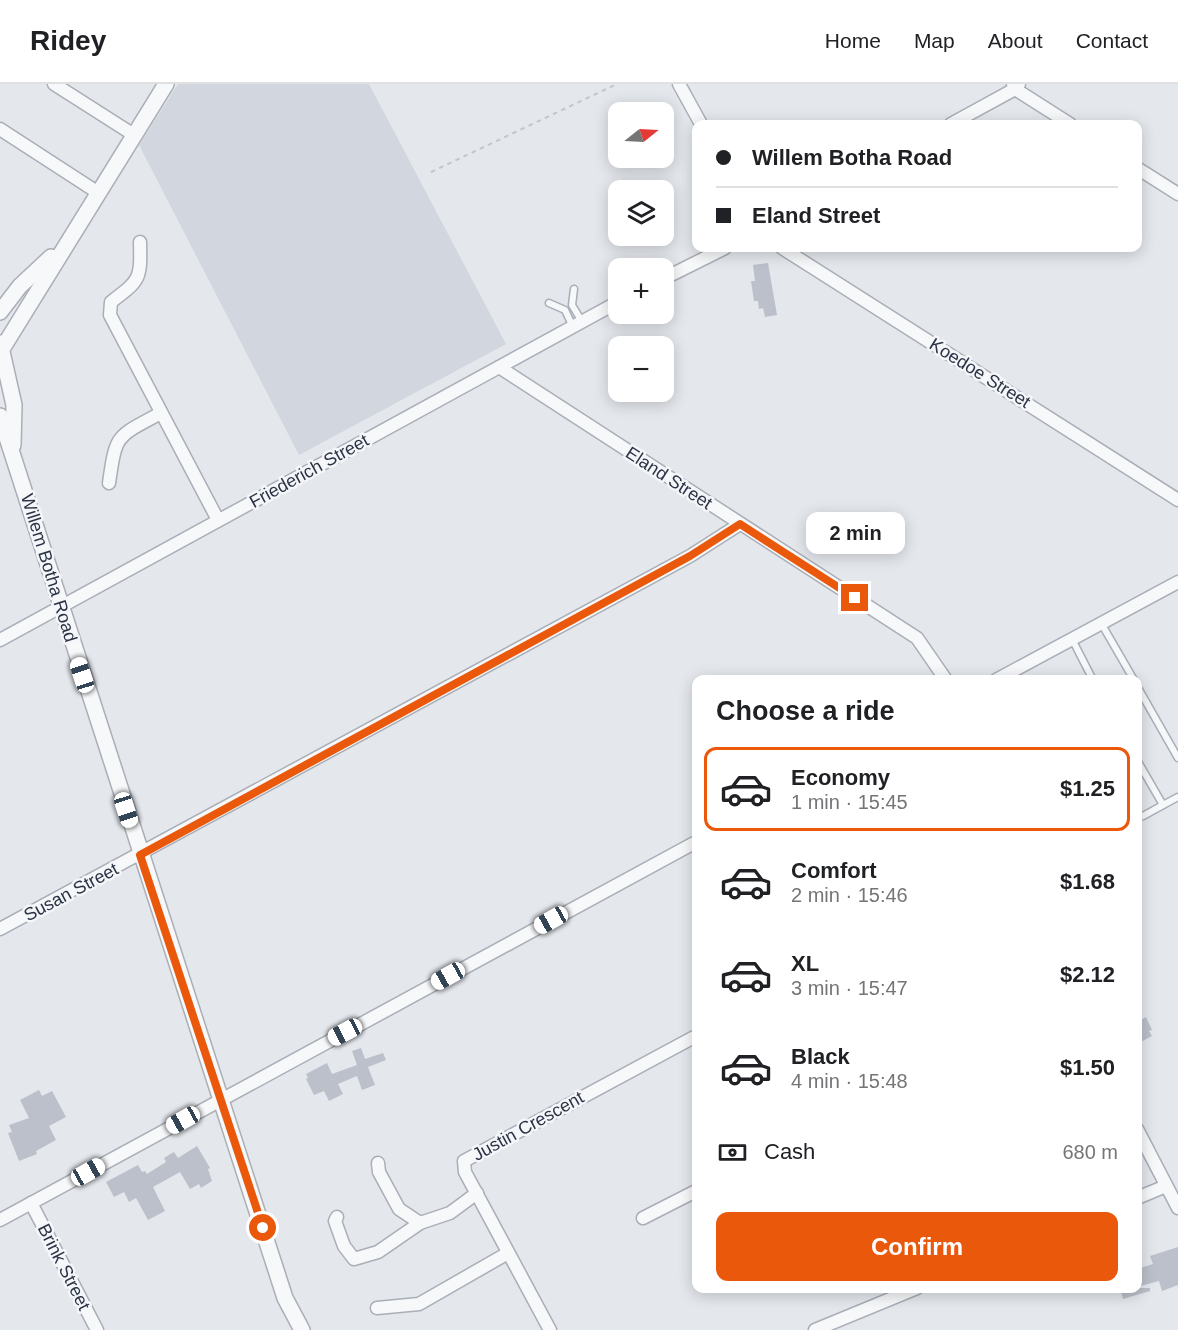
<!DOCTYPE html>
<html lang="en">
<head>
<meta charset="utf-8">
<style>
	:root { --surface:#fff; --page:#f2f2f2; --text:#202124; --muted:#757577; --line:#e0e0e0; --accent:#ea580c }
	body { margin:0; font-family:Arial,sans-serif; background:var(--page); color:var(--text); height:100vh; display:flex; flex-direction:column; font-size:22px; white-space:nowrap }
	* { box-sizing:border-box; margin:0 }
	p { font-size:20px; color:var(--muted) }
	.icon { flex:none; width:33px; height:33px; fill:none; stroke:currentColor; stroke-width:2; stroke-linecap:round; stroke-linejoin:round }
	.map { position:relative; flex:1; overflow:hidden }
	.side { position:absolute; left:692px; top:591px; width:450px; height:618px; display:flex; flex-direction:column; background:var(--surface); border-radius:12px; box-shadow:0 3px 15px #0003 }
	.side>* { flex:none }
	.guide { position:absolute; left:692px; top:36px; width:450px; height:132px; border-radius:12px; box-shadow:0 3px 15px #0003; display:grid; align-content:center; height:132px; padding:0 24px; background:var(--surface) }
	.needle { width:39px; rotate:72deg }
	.fabs { position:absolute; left:608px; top:18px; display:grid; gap:12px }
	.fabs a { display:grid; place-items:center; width:66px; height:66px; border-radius:12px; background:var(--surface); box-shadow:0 3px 15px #0003; font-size:30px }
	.end { position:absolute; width:27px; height:27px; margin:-14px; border:8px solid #ea580c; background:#fff; box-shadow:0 0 0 3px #fff }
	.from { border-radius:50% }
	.bubble { position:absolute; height:42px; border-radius:12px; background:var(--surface); box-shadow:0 3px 15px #0003; font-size:20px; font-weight:700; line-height:42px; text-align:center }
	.car { position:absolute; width:18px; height:36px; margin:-18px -9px; border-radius:8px; box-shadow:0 0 4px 2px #0007; background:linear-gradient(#fff 24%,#345 0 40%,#fff 0 76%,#345 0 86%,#fff 0) }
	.guide b { display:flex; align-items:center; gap:21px; height:57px; font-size:22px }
	.guide b+b { border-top:2px solid var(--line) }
	.guide i { width:15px; height:15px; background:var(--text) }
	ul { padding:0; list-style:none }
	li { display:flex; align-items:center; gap:18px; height:84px; margin:0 12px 9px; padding:0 12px; border:3px solid transparent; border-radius:12px }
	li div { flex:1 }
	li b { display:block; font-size:22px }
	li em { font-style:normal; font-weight:700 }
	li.active { border-color:var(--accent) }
	li>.icon { width:54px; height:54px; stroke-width:1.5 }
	h2 { padding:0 24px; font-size:27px; line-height:72px }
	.pay { display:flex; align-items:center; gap:15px; height:66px; padding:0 24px; font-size:22px }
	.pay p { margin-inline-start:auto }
	.cta { display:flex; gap:12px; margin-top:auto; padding:12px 24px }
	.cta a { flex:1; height:69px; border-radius:12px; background:var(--accent); color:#fff; font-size:24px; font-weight:700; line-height:69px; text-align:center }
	header { display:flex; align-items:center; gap:36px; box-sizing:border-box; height:84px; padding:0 30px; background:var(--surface); border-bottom:2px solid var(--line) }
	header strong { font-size:28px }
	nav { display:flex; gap:33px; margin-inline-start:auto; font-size:21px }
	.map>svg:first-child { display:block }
	.built { fill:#d2d6de }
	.building { fill:#bbc0ca }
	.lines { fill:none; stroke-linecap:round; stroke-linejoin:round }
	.service-casing { stroke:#a9aeb7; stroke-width:9 }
	.minor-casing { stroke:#a9aeb7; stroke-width:15 }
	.tertiary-casing { stroke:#a9aeb7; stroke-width:18 }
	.path { stroke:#c2c5cb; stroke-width:2; stroke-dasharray:4.5 4.5; stroke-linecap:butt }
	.service { stroke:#f7f8fa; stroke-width:6 }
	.minor { stroke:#f7f8fa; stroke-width:12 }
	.tertiary { stroke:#f7f8fa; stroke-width:15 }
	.route { stroke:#ea580c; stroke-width:8 }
	.labels { text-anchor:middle; stroke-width:5; stroke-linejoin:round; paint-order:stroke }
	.street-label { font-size:18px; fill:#2b3445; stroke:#f4f6f9 }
</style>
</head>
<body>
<header>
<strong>Ridey</strong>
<nav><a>Home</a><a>Map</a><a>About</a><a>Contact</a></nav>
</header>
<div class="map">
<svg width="1178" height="1246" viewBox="0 0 1178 1246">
	<rect width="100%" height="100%" fill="#e4e7ec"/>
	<polygon class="built" points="178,0 369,0 506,260 299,371 139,61"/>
	<g class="building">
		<polygon points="768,179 777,231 765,233 763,224 759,225 758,217 754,217 751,197 755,197 753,181"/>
		<polygon points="1146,933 1152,946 1149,947 1152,952 1137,960 1137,938"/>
		<polygon points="361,964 365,975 383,969 386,976 368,983 375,1001 362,1006 357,992 338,1000 343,1010 329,1017 324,1007 314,1011 306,995 308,994 306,990 327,979 332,990 357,981 352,967"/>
		<polygon points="39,1006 42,1012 52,1007 66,1033 49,1042 56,1056 36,1067 37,1070 19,1077 8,1049 12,1048 9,1041 29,1034 20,1016"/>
		<polygon points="197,1062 210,1084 208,1085 212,1097 201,1104 199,1100 190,1105 180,1088 153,1103 165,1127 148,1136 136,1114 129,1118 124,1108 114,1113 106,1098 138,1081 142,1088 145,1087 147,1090 166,1078 164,1074 174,1068 178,1074"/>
		<polygon points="1178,1163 1178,1201 1162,1207 1159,1197 1137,1203 1137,1185 1153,1180 1150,1172"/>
		<polygon points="1120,1204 1150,1204 1150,1207 1123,1215"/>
	</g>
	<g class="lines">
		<g class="service-casing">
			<g id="service">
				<polyline points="574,205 572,221 581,236"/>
				<polyline points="549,219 565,226 572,241"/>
				<polyline points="1101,539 1134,596"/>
				<polyline points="1072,555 1093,596"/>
				<polyline points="1137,602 1178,674"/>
				<polyline points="1137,676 1163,721 1178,713"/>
				<polyline points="1143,732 1163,721"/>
			</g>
		</g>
		<g class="minor-casing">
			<g id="minor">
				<polyline points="54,0 134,51"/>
				<polyline points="679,0 701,40"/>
				<polyline points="1013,0 1015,5 1070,40"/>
				<polyline points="951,40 1015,5 1019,0"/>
				<polyline points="0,45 97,108"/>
				<polyline points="1137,84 1178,110"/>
				<path d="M140,158C141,196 140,196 111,218L110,231L218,436"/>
				<polyline points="782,164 1178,416"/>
				<polyline points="663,195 725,164"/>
				<polyline points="499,283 917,554 946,596"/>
				<path d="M109,399C116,350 116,353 159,330"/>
				<polyline points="0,556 618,218"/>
				<polyline points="996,596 1178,498"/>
				<polyline points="0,845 690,472 740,440"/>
				<polyline points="1137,1045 1178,1124"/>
				<polyline points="378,1079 379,1088 399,1125 420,1139 450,1129 477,1109"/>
				<polyline points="1137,1114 1166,1102"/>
				<polyline points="31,1119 97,1246"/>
				<polyline points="337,1133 335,1137 344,1162 354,1175 378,1168 420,1139"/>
				<polyline points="643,1134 696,1107"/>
				<polyline points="0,1136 696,758"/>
				<polyline points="377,1224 419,1220 508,1169"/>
				<polyline points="550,1246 465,1088 464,1077 696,952"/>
				<polyline points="815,1246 917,1204"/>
			</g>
		</g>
		<g class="tertiary-casing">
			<g id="tertiary">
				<polyline points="0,228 20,202 51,173"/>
				<polyline points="0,259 14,321 13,361"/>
				<polyline points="2,265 166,0"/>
				<polyline points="0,332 285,1214 302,1246"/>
			</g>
		</g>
		<polyline class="path" points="431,88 617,0"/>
		<use href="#service" class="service"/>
		<use href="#minor" class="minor"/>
		<use href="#tertiary" class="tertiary"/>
	</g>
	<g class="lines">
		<polyline class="route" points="263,1144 140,771 690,472 740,440 855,514"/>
	</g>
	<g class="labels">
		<g class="street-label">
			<text transform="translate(980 289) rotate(32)" y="6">Koedoe Street</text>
			<text transform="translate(309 387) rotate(-29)" y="6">Friederich Street</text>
			<text transform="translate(669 394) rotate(33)" y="6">Eland Street</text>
			<text transform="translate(49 484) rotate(73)" y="6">Willem Botha Road</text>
			<text transform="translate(71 808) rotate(-28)" y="6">Susan Street</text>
			<text transform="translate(528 1042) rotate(-29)" y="6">Justin Crescent</text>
			<text transform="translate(64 1183) rotate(63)" y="6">Brink Street</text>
		</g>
	</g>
</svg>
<div class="fabs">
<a><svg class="needle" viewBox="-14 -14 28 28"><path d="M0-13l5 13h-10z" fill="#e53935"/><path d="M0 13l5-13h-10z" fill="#757577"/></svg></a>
<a><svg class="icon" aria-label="layers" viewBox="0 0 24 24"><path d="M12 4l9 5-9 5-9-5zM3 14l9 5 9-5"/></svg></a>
<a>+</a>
<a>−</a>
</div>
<i class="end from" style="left:263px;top:1144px"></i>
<i class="end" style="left:855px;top:514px"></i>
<div class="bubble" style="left:806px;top:428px;width:99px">2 min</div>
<i class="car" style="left:82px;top:591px;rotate:342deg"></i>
<i class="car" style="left:126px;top:726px;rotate:162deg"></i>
<i class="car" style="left:551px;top:836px;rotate:241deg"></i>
<i class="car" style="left:448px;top:892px;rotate:241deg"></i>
<i class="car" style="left:345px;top:948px;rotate:242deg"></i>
<i class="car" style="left:183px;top:1036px;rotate:241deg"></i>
<i class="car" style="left:88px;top:1088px;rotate:61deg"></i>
<div class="guide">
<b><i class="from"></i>Willem Botha Road</b>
<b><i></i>Eland Street</b>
</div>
<section class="side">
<h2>Choose a ride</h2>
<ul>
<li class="active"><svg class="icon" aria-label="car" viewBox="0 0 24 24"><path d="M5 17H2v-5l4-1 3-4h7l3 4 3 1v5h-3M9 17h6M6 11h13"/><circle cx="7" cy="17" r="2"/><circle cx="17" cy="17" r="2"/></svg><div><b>Economy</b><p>1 min · 15:45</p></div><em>$1.25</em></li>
<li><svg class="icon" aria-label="car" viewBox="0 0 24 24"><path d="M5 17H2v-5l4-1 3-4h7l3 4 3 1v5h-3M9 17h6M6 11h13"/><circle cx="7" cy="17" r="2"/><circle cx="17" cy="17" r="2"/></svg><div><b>Comfort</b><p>2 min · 15:46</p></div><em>$1.68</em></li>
<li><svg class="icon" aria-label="car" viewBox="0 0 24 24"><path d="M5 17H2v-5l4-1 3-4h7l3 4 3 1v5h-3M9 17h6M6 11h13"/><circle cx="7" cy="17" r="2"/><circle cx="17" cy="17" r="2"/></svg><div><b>XL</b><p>3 min · 15:47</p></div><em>$2.12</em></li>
<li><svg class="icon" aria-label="car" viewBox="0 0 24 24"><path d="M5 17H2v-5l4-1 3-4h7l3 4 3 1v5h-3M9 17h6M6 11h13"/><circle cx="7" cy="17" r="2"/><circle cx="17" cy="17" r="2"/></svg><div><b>Black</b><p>4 min · 15:48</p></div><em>$1.50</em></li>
</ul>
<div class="pay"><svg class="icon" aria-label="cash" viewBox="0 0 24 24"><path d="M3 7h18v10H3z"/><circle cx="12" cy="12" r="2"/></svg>Cash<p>680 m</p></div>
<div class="cta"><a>Confirm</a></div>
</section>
</div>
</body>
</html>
